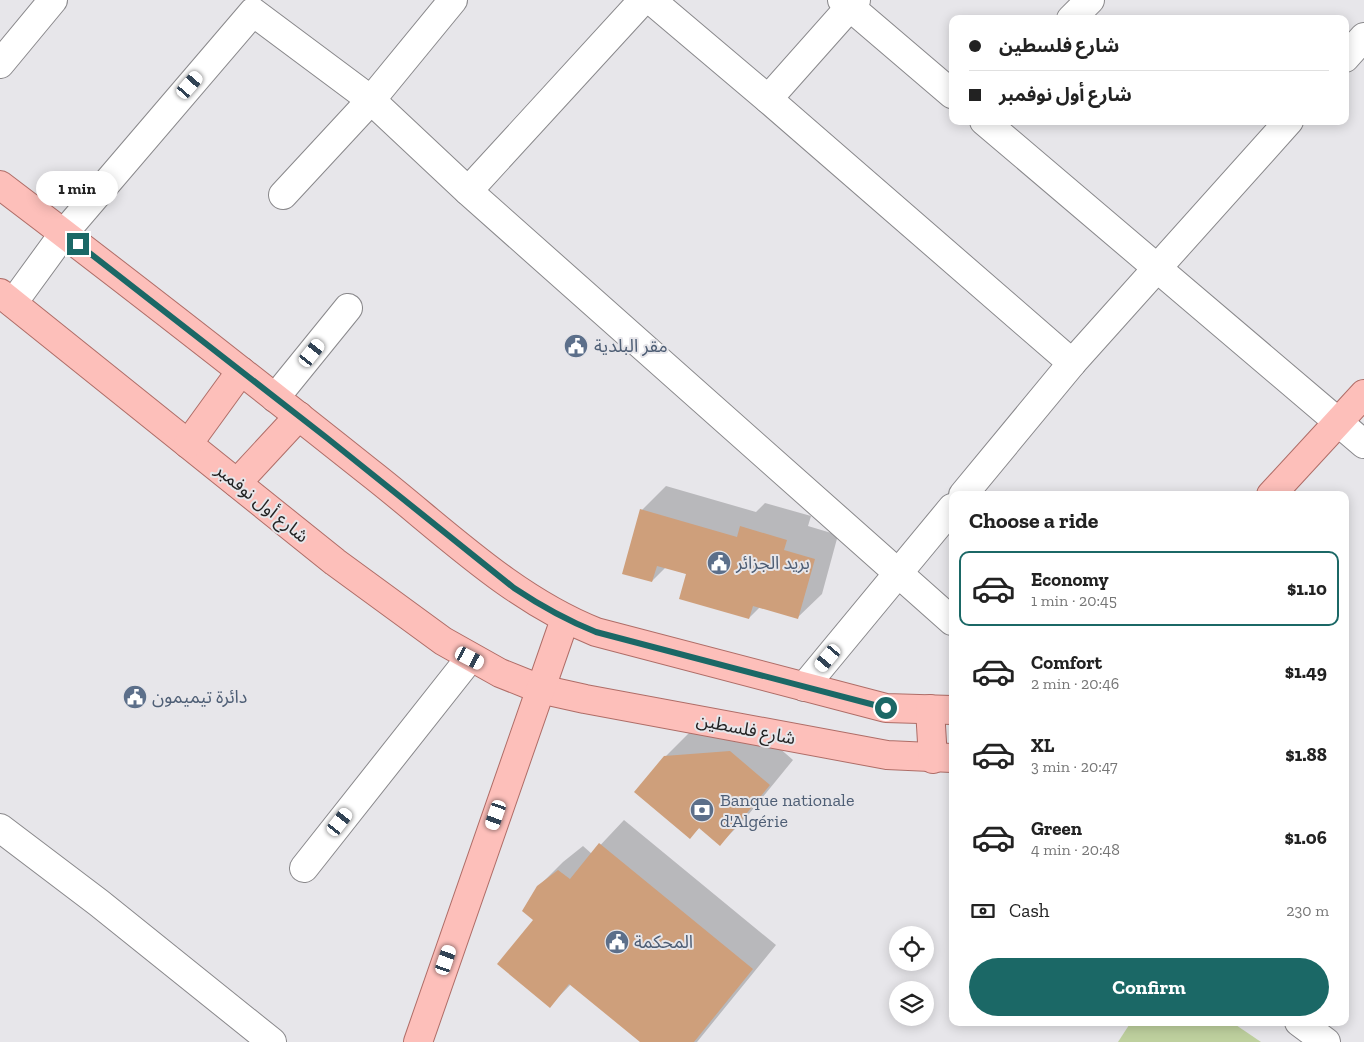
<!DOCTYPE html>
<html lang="en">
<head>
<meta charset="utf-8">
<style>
	:root { --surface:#fff; --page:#f2f2f2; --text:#222; --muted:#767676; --line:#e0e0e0; --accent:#1b6866 }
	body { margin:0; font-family:"Zilla Slab","Noto Sans Arabic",serif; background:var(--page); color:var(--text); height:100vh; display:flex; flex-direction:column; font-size:19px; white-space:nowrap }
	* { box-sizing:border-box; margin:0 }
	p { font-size:16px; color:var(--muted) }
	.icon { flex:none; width:28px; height:28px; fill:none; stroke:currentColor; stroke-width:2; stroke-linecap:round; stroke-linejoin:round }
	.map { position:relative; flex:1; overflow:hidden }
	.side { position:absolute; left:949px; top:491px; width:400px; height:535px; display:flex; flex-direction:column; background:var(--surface); border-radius:10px; box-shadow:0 2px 12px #0003 }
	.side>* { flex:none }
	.top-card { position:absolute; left:949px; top:15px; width:400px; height:110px; border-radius:10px; box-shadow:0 2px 12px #0003; display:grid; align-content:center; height:110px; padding:0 20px; background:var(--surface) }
	.controls { position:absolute; left:889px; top:926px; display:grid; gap:10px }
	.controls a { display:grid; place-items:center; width:45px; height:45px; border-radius:50%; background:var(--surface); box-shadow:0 2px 12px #0003; font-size:25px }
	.end { position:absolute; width:22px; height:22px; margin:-11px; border:6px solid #1b6866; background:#fff; box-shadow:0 0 0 2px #fff }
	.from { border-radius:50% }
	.bubble { position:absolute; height:35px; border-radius:18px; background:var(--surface); box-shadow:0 2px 12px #0003; font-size:16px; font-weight:700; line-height:35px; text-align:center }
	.car { position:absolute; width:15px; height:30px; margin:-15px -8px; border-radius:6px; box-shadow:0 0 4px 1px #0007; background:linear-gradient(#fff 24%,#345 0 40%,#fff 0 76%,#345 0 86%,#fff 0) }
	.top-card b { display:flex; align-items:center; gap:18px; height:48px; font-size:19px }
	.top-card b+b { border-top:1px solid var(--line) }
	.top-card i { width:12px; height:12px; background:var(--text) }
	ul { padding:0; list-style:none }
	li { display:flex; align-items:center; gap:15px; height:75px; margin:0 10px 8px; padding:0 10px; border:2px solid transparent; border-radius:10px }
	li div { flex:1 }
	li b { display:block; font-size:19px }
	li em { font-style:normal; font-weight:700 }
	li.current { border-color:var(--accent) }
	li>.icon { width:45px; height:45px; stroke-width:1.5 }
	h2 { padding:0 20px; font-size:22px; line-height:60px }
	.pay { display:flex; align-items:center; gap:12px; height:55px; padding:0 20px; font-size:19px }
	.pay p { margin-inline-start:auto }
	.action { display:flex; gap:10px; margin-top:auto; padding:10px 20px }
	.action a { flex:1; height:58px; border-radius:30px; background:var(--accent); color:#fff; font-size:20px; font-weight:700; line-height:58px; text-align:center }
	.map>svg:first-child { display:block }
	.green { fill:#bed09e }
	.shadow { fill:#0003 }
	.building { fill:#ce9f7b }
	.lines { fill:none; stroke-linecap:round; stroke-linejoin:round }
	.minor-casing { stroke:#89888b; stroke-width:30 }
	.major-casing { stroke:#af6d67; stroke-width:30 }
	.minor { stroke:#fff; stroke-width:28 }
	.major { stroke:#fdbfba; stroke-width:28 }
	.route { stroke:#1b6866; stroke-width:6 }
	.labels { text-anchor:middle; stroke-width:4; stroke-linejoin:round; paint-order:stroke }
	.service-label { font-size:18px; fill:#4e5e75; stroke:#e7e6ea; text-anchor:start }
	.street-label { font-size:18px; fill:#222223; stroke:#e7e6ea }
</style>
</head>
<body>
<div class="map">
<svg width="1364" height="1042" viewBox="0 0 1364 1042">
	<rect width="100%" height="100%" fill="#e7e6ea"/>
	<polygon class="green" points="1131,1022 1233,1023 1261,1042 1118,1042"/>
	<g class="shadow">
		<polygon points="666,486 756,512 765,503 811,516 808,526 838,535 822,594 797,618 760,607 749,618 687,574 666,567 652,581 642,510"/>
		<polygon points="755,727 793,760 744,820 720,844 700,827 690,837 665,757 689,733"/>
		<polygon points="624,820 776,945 697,1042 642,1042 571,984 550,1006 538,887 563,862 583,846 592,854"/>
	</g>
	<g class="building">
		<polygon points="640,509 737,537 740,526 787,540 784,550 815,559 798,619 753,606 749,619 679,599 686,574 657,566 652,582 622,574"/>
		<polygon points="730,751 770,785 720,846 699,828 690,839 634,792 664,756"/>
		<polygon points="599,843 753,969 694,1042 640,1042 569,984 550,1008 497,964 533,920 522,911 537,886 558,870 570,879"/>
	</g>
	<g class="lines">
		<g class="minor-casing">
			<g id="minor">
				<polyline points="651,0 768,99 1072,363"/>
				<polyline points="842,0 952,94"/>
				<polyline points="1071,19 1090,0"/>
				<polyline points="1345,58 1364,37"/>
				<polyline points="0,64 53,0"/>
				<polyline points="768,99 856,0"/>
				<polyline points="984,121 1364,444"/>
				<polyline points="468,191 643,0"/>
				<polyline points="283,195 371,100 453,0"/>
				<polyline points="13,303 64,233 253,12 371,100 468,191 952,621"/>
				<polyline points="275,398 348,308"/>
				<polyline points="963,495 1072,363 1289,121"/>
				<polyline points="804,687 952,508"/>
				<polyline points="0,828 99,903 272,1042"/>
				<polyline points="304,868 470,658"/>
				<polyline points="1299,1022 1326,1042"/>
			</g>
		</g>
		<g class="major-casing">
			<g id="major">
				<path d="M0,185C124,279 247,375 369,472C441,528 510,598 596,632L886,708L952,710"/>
				<polyline points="0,293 335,562 443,641 500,673 540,689 585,699 887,755 952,758"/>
				<polyline points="188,444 241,371"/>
				<polyline points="237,483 299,416"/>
				<polyline points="1271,495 1364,394"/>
				<polyline points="930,709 933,759"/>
				<polyline points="418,1042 565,619"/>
			</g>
		</g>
		<use href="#minor" class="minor"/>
		<use href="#major" class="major"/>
	</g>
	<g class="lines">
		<path class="route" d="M78,244L327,438L514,588C541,606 566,620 596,632L886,708"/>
	</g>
	<defs>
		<g id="civic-disc" transform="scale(1.25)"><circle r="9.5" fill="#5c6f8a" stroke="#e7e6ea"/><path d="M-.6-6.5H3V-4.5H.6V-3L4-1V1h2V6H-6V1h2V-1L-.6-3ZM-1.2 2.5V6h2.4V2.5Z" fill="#fff"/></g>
		<g id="bank-disc" transform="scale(1.25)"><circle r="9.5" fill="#5c6f8a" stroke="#e7e6ea"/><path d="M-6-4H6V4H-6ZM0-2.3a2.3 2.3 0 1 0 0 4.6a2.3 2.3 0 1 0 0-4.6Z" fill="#fff"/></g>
	</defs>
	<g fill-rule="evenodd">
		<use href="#civic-disc" x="576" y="346"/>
		<use href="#civic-disc" x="719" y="563"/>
		<use href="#civic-disc" x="135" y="697"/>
		<use href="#bank-disc" x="702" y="810"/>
		<use href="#civic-disc" x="617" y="942"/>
	</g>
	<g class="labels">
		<g class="service-label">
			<text x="594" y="352">مقر البلدية</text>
			<text x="736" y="569">بريد الجزائر</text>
			<text x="152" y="703">دائرة ﺗﻴﻤﻴﻤﻮن</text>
			<text x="720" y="806">Banque nationale<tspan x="720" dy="21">d'Algérie</tspan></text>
			<text x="634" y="948">المحكمة</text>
		</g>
		<g class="street-label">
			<text transform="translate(262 503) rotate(39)" y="6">شارع أول نوفمبر</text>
			<text transform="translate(746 729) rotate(11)" y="6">شارع فلسطين</text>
		</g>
	</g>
</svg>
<div class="controls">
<a><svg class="icon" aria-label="locate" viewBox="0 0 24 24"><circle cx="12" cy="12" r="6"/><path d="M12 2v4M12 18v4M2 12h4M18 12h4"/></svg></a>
<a><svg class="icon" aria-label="layers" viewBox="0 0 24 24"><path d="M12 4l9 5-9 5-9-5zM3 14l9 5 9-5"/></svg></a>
</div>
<i class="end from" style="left:886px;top:708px"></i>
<i class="end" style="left:78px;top:244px"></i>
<div class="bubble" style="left:36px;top:171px;width:82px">1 min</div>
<i class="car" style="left:190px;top:85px;rotate:41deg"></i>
<i class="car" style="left:312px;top:353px;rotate:39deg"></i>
<i class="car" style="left:470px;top:658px;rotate:117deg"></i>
<i class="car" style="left:828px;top:658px;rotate:220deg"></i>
<i class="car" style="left:496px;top:815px;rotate:199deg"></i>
<i class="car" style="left:340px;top:822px;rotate:38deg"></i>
<i class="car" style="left:446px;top:960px;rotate:19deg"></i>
<div class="top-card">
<b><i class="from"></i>شارع فلسطين</b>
<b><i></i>شارع أول نوفمبر</b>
</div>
<section class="side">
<h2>Choose a ride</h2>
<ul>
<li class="current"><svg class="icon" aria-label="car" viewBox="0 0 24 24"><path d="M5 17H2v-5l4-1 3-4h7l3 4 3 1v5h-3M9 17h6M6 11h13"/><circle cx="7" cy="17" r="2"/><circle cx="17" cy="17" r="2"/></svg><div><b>Economy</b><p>1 min · 20:45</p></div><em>$1.10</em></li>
<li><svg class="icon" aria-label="car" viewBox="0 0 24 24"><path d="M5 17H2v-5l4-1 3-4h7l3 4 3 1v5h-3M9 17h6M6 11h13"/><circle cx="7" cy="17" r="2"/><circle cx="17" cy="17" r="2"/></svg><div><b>Comfort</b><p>2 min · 20:46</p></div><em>$1.49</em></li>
<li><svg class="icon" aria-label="car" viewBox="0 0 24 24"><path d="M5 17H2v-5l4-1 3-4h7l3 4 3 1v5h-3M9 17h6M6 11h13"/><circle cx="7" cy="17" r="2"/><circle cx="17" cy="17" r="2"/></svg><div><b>XL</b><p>3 min · 20:47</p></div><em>$1.88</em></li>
<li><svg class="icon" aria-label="car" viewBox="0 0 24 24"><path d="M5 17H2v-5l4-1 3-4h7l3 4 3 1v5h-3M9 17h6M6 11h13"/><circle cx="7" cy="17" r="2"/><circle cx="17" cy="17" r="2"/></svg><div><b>Green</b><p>4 min · 20:48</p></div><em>$1.06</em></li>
</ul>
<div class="pay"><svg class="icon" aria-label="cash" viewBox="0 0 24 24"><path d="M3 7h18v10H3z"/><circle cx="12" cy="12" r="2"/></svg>Cash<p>230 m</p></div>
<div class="action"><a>Confirm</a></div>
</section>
</div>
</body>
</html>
